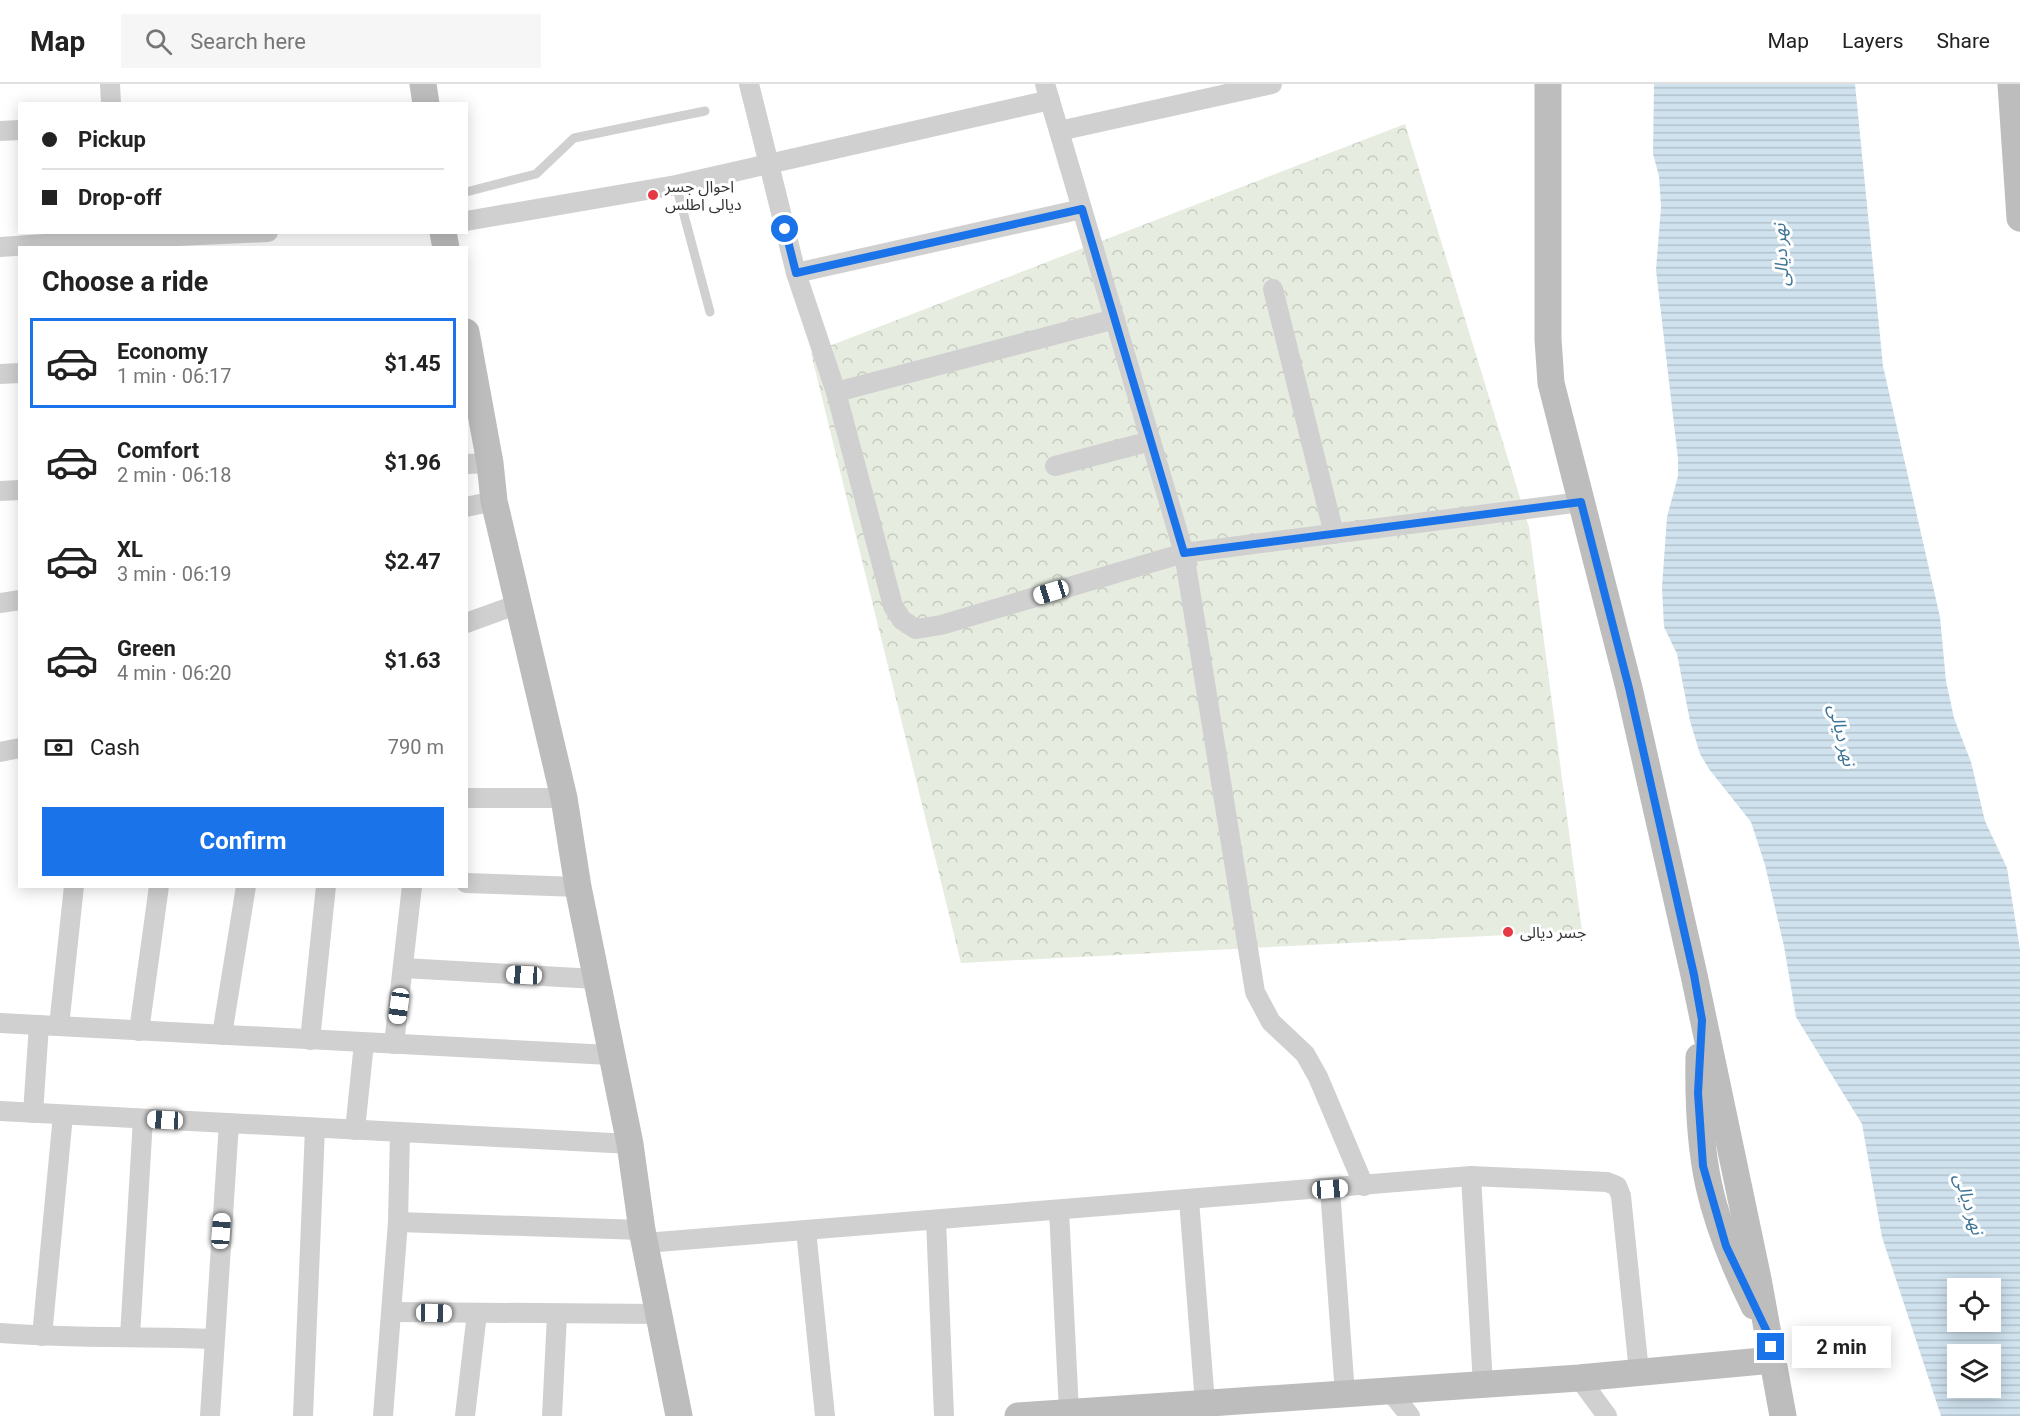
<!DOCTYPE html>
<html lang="en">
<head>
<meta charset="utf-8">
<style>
	:root { --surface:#fff; --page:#f6f6f6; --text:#222; --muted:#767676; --line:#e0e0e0; --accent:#1a73e8 }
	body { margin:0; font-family:Roboto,"Noto Sans Arabic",sans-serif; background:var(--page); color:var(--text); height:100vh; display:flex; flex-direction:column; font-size:22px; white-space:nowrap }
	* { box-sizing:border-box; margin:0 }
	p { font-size:20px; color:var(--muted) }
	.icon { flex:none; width:33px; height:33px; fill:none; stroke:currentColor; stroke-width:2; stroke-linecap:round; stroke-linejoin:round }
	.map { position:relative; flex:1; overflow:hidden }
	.drawer { position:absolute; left:18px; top:162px; width:450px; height:642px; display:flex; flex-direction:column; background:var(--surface); border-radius:0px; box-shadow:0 3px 15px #0003 }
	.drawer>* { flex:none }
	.banner { position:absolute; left:18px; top:18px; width:450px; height:132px; border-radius:0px; box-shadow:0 3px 15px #0003; display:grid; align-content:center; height:132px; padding:0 24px; background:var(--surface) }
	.fabs { position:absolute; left:1947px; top:1194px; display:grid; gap:12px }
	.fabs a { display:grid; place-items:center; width:54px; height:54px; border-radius:0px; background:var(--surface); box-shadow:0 3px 15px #0003; font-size:30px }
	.end { position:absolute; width:27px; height:27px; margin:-14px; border:8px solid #1a73e8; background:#fff; box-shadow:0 0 0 3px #fff }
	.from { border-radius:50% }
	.bubble { position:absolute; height:42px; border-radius:0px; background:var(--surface); box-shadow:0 3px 15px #0003; font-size:20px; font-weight:700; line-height:42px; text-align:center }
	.car { position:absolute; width:18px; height:36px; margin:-18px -9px; border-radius:8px; box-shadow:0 0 4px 2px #0007; background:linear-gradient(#fff 24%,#345 0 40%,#fff 0 76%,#345 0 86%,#fff 0) }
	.banner b { display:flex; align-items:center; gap:21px; height:57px; font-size:22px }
	.banner b+b { border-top:2px solid var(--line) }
	.banner i { width:15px; height:15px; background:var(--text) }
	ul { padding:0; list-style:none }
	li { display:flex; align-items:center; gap:18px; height:90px; margin:0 12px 9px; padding:0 12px; border:3px solid transparent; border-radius:0px }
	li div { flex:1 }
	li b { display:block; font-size:22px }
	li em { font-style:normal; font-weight:700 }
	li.current { border-color:var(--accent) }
	li>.icon { width:54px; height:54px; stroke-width:1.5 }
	h2 { padding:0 24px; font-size:27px; line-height:72px }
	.pay { display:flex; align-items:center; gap:15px; height:66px; padding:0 24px; font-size:22px }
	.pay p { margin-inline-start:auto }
	.action { display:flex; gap:12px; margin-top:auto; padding:12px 24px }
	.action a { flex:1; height:69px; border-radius:0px; background:var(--accent); color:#fff; font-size:24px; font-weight:700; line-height:69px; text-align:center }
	header { display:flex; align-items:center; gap:36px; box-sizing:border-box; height:84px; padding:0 30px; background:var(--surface); border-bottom:2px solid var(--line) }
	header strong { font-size:28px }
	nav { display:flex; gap:33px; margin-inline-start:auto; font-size:21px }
	.search { width:420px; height:54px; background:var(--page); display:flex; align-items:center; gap:15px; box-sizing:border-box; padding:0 21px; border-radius:0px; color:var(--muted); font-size:22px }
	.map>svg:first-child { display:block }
	.forest { fill:url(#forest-crowns) }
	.water { fill:url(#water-rules); fill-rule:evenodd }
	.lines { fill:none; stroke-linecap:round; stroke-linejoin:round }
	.lane { stroke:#d0d0d0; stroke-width:9 }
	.street { stroke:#d0d0d0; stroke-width:20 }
	.secondary { stroke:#bdbdbd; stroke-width:27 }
	.route { stroke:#1a73e8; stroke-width:8 }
	.poi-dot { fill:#e63946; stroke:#fff; stroke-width:2 }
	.labels { text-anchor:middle; stroke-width:6; stroke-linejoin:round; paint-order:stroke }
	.poi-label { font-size:16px; fill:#333; stroke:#fff; text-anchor:start }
	.water-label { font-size:18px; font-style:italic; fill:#3f7597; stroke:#fff }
</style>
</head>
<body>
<header>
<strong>Map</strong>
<div class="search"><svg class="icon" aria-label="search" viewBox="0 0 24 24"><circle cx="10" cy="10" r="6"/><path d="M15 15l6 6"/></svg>Search here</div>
<nav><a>Map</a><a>Layers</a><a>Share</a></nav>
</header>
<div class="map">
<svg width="2020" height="1332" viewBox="0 0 2020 1332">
	<defs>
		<pattern id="forest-crowns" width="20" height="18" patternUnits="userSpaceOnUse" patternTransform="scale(1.5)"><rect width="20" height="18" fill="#e6ecdf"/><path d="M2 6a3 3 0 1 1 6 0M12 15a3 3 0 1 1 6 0" fill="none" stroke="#c6cbc0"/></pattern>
		<pattern id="water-rules" width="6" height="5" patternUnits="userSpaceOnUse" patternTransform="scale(1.5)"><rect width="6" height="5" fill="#cfe2ee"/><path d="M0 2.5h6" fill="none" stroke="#b2c2cd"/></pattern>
	</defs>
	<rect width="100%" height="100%" fill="#fff"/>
	<polygon class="forest" points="1405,40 1529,443 1582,847 961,879 811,269"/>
	<path class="water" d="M1654,0H1855L1883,282L1940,533L1946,597L1954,634L1971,678L1985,737L2007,784L2020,866V1332H1941L1882,1153L1862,1040L1796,933L1784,862L1765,781L1751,738L1709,685L1700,670L1690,637L1677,570L1664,543L1662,503L1667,433L1678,392V375L1656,186L1661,123L1659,92L1653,70ZM1958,1204H1990V1238H1958ZM1958,1270H1990V1304H1958Z"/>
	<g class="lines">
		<g class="lane">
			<polyline points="676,101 710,228"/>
			<polyline points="466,108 536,90 574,54 705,27"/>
		</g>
		<g class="street">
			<polyline points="110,0 111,20"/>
			<polyline points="749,0 796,189 836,308 893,522 902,536 916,545 941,541 1184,469 1581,418"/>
			<polyline points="1045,0 1184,469 1255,908 1271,938 1305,970 1318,993 1364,1102"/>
			<polyline points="0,47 20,46"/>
			<polyline points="1059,47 1272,0"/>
			<polyline points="466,137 676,101 1050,16"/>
			<polyline points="0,163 134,154 268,148"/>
			<polyline points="796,189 1082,125"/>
			<polyline points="1273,205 1334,450"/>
			<polyline points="0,290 20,289"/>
			<polyline points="836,308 1115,235"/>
			<polyline points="466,380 490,379"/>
			<polyline points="1055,382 1151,357"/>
			<polyline points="0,407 20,406"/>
			<polyline points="466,423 494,417"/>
			<polyline points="0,519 20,516"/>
			<polyline points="466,539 519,520"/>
			<polyline points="0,668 20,664"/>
			<polyline points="466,714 564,714"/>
			<polyline points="466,799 578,803"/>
			<polyline points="404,884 595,895"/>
			<polyline points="0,939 610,971"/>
			<polyline points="59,942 74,802"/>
			<polyline points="139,947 159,802"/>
			<polyline points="222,951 246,802"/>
			<polyline points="310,956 326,802"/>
			<polyline points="394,960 412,802"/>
			<polyline points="0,1027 630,1060"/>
			<polyline points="33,1029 39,941"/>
			<polyline points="355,1046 364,959"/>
			<polyline points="1471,1092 1483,1301"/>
			<polyline points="1330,1105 1345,1310"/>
			<polyline points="1189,1116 1205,1319"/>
			<polyline points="1059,1126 1069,1327"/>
			<polyline points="936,1136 944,1332"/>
			<polyline points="398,1138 642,1146"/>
			<polyline points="806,1146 825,1332"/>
			<polyline points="645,1159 1471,1092 1607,1098 1617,1102 1621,1112 1639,1288"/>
			<polyline points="392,1228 659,1230"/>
			<path d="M0,1249C71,1255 142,1252 214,1255"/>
			<polyline points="42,1252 63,1031"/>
			<polyline points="130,1252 143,1035"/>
			<polyline points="1579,1294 1607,1332"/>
			<polyline points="1390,1307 1410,1332"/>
			<polyline points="210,1332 229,1039"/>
			<polyline points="303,1332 315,1044"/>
			<polyline points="383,1332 398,1138 400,1048"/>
			<polyline points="465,1332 477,1229"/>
			<polyline points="552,1332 557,1231"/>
		</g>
		<g class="secondary">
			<polyline points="423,0 426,20"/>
			<polyline points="1548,0 1548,255 1551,299 1629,604 1694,891 1758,1195 1783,1332"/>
			<polyline points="2011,0 2020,134"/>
			<polyline points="443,148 446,164"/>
			<polyline points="466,248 490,379 494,417 564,714 578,803 630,1060 642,1146 679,1332"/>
			<path d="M1699,973C1697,1075 1709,1131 1754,1222"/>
			<polyline points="1018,1332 1579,1294 1773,1276"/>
		</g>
	</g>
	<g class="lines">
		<polyline class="route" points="785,145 796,189 1082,125 1184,469 1581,418 1629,604 1694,891 1702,936 1698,1009 1703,1082 1726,1162 1768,1250 1771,1263"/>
	</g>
	<g class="poi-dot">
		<circle cx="653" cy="111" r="6"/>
		<circle cx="1508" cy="848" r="6"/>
	</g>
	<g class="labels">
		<g class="poi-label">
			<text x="665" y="108">احوال جسر<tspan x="665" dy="18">ديالى اطلس</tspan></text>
			<text x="1520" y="854">جسر ديالى</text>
		</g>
		<g class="water-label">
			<text transform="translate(1781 171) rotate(-93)" y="6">نهر ديالى</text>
			<text transform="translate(1842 651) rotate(76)" y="6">نهر ديالى</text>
			<text transform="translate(1969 1120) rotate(73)" y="6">نهر ديالى</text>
		</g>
	</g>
</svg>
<div class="fabs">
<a><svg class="icon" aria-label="locate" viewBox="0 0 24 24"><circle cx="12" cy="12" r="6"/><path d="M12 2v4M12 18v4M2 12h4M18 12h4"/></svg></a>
<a><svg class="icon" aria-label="layers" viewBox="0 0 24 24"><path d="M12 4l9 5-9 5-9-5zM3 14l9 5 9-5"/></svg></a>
</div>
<i class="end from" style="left:785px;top:145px"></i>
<i class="end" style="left:1771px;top:1263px"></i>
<div class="bubble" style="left:1792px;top:1242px;width:99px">2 min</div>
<i class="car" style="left:1051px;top:508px;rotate:253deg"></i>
<i class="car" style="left:524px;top:891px;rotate:273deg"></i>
<i class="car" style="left:399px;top:922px;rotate:188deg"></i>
<i class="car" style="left:165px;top:1036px;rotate:273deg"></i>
<i class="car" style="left:1330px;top:1105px;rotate:86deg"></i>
<i class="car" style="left:221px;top:1147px;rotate:4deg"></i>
<i class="car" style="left:434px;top:1229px;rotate:91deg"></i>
<div class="banner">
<b><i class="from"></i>Pickup</b>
<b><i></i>Drop-off</b>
</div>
<section class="drawer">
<h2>Choose a ride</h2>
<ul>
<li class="current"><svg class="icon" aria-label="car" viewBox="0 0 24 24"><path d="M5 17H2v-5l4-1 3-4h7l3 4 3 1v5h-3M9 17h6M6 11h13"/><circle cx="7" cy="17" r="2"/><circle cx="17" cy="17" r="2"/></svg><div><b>Economy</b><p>1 min · 06:17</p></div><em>$1.45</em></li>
<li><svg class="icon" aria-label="car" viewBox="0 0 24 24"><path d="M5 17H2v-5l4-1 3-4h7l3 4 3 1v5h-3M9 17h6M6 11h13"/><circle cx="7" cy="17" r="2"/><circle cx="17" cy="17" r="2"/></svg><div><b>Comfort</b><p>2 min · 06:18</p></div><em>$1.96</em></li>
<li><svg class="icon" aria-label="car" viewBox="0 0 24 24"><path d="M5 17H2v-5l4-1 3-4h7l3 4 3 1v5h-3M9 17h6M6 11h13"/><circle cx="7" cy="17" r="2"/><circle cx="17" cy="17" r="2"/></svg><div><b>XL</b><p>3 min · 06:19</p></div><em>$2.47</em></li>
<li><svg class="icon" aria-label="car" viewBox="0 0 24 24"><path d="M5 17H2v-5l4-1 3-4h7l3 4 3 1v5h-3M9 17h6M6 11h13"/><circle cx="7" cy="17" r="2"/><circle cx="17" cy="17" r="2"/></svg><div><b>Green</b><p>4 min · 06:20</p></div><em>$1.63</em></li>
</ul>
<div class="pay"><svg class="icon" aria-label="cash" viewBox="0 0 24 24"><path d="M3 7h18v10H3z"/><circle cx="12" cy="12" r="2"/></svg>Cash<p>790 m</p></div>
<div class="action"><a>Confirm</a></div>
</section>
</div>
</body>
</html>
